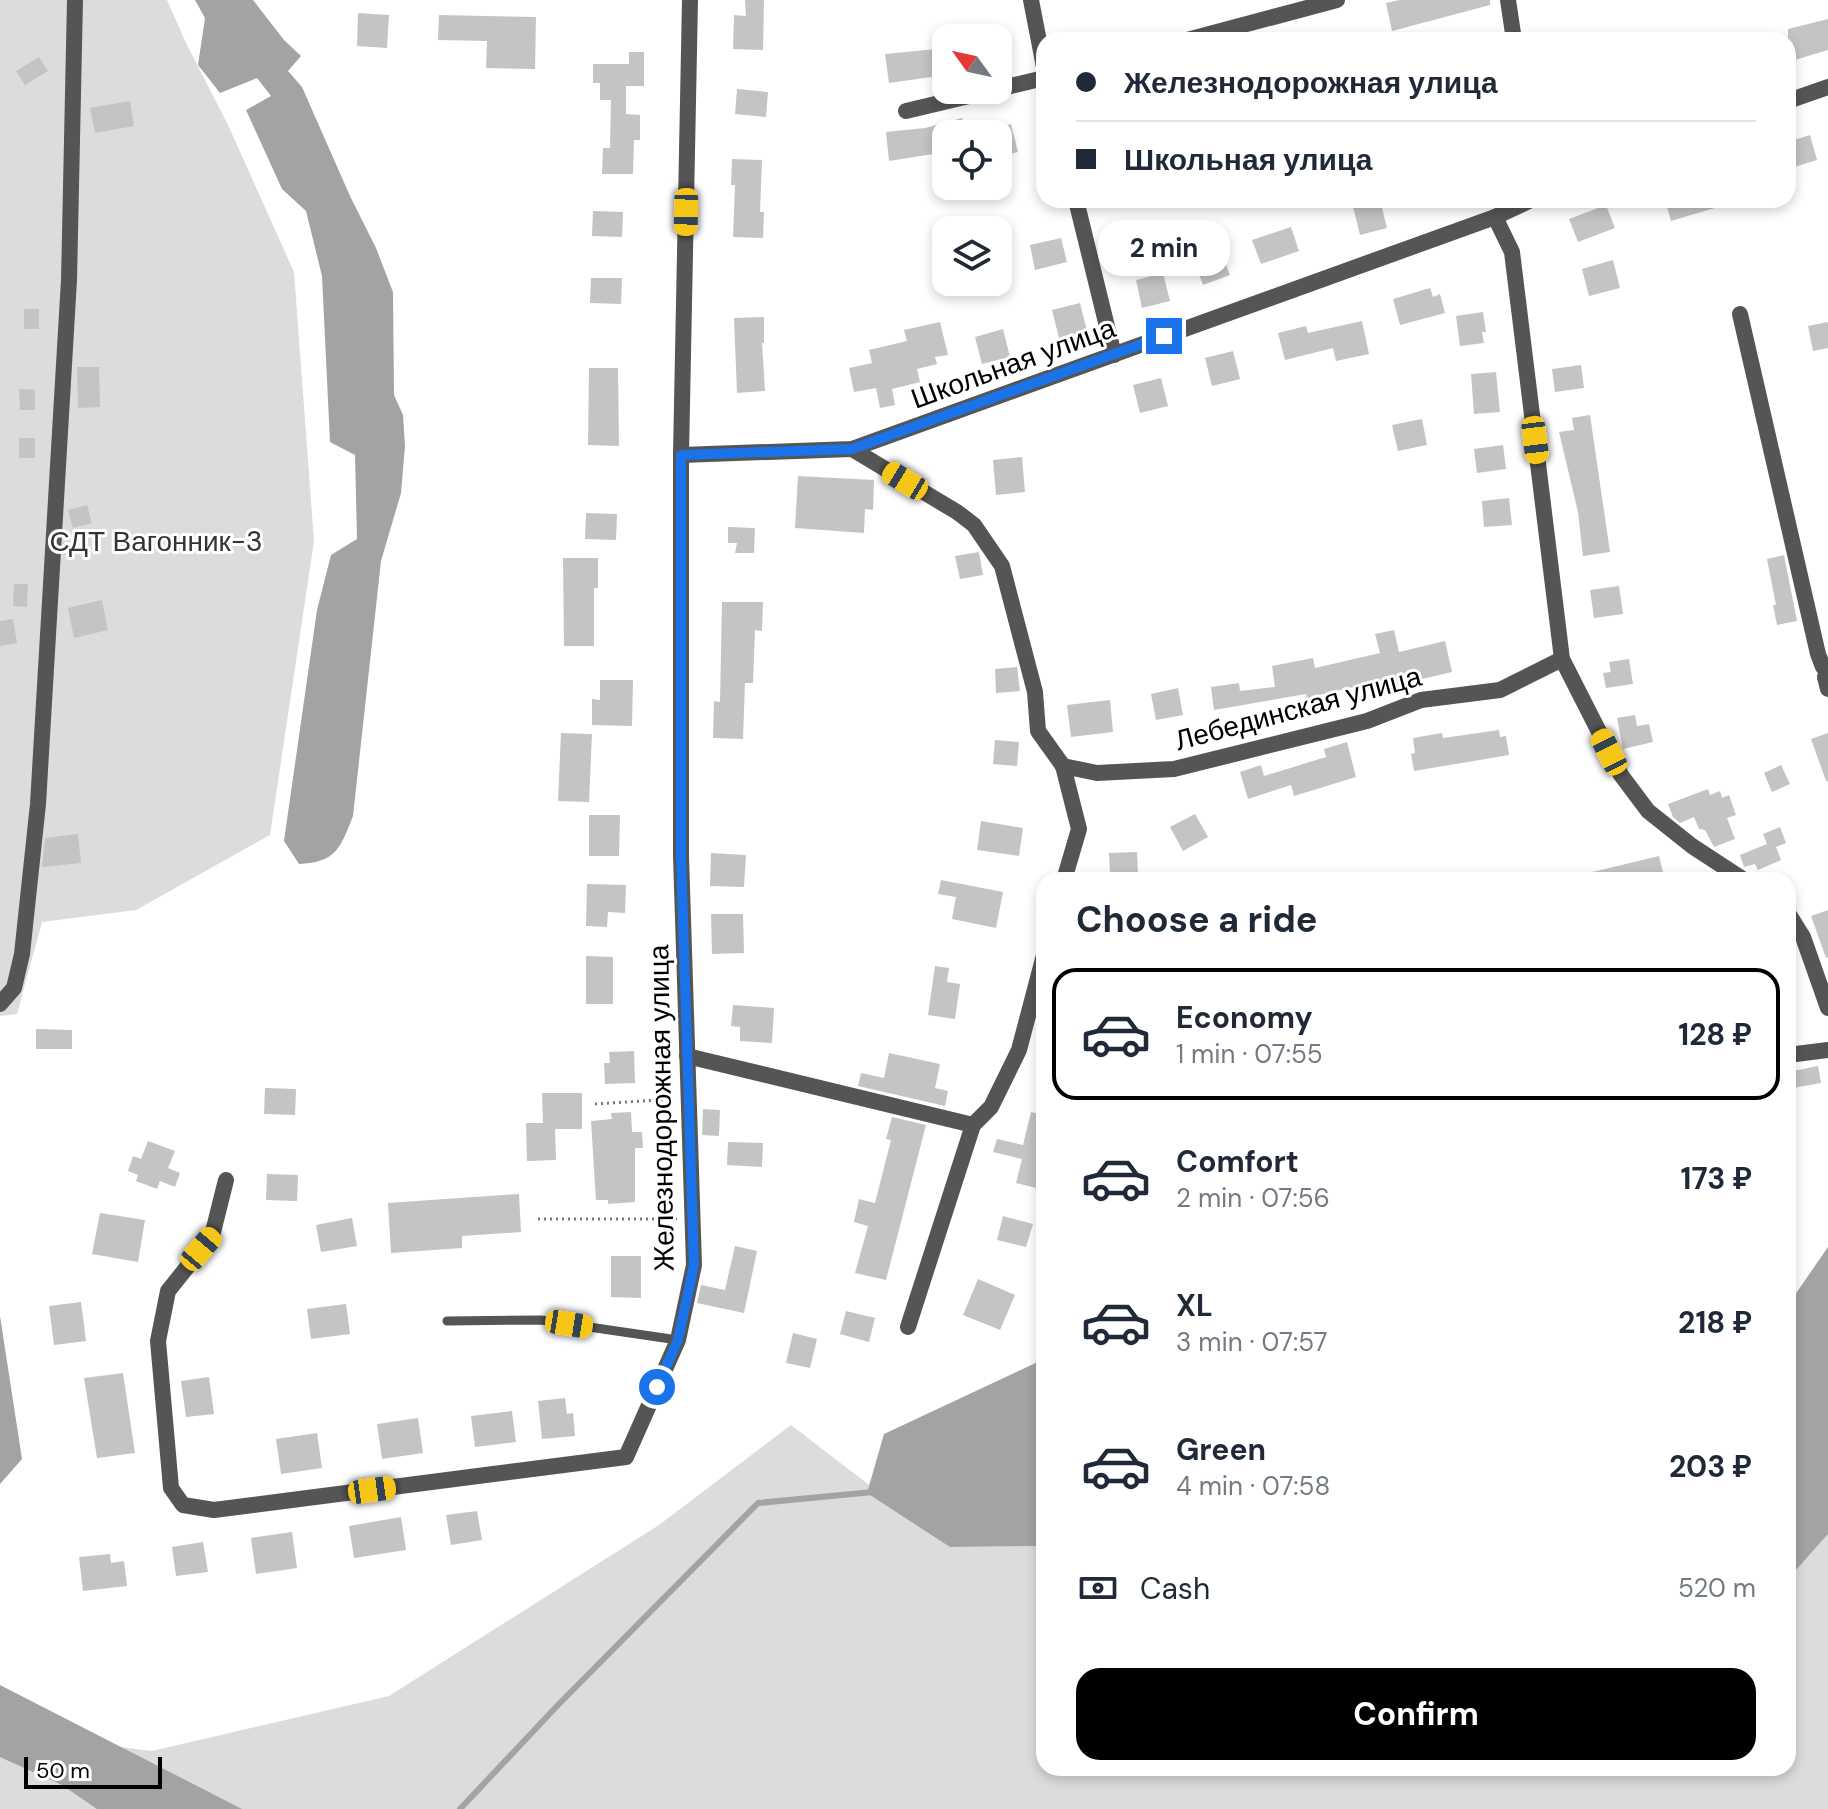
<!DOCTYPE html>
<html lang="en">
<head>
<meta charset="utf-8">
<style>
	:root { --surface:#fff; --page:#f6f6f7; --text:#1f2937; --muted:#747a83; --line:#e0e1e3; --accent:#000 }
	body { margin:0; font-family:"DM Sans",sans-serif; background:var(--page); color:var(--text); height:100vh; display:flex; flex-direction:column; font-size:30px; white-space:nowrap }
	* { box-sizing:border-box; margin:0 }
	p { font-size:26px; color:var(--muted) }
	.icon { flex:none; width:44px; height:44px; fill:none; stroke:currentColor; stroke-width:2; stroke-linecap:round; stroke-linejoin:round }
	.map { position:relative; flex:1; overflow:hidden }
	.side { position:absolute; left:1036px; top:872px; width:760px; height:904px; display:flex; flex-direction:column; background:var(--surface); border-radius:24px; box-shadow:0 4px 12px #0003 }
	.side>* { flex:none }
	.top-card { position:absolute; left:1036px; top:32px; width:760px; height:176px; border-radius:24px; box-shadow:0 4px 12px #0003; display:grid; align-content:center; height:176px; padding:0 40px; background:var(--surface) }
	.needle { width:52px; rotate:303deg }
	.fabs { position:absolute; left:932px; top:24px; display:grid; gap:16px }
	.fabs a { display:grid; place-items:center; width:80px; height:80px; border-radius:16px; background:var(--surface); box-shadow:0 4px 12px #0003; font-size:40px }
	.scale { position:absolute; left:24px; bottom:20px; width:138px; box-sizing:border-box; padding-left:8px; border:4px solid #000; border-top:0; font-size:22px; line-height:28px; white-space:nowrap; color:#000; -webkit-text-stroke:6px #fff; paint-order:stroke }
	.end { position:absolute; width:36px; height:36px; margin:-18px; border:10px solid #1a73e8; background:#fff; box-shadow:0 0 0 4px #fff }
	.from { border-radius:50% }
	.bubble { position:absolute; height:56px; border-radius:24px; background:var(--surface); box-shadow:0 4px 12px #0003; font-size:26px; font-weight:700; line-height:56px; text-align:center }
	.car { position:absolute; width:24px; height:48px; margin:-24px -12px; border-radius:10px; box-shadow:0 0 6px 2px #0007; background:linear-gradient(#f5c518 24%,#345 0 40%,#f5c518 0 76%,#345 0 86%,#f5c518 0) }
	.top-card b { display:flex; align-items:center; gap:28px; height:76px; font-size:30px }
	.top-card b+b { border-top:2px solid var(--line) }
	.top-card i { width:20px; height:20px; background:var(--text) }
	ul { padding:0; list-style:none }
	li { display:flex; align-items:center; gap:24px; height:132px; margin:0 16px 12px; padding:0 24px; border:4px solid transparent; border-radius:24px }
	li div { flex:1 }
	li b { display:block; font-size:30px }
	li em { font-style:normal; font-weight:700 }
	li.active { border-color:var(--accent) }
	li>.icon { width:72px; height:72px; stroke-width:1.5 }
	h2 { padding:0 40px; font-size:36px; line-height:96px }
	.pay { display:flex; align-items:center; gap:20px; height:88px; padding:0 40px; font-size:30px }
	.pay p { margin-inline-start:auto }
	.cta { display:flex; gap:16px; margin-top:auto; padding:16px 40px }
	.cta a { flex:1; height:92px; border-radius:24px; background:var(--accent); color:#fff; font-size:32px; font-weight:700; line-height:92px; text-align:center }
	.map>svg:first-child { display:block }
	.green { fill:#dcdcdc }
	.water { fill:#a3a3a3 }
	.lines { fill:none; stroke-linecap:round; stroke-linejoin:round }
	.stream { stroke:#a3a3a3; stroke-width:6 }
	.building { fill:#c4c4c4 }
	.path { stroke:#777; stroke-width:3; stroke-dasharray:2 4; stroke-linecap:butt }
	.service { stroke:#555; stroke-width:9 }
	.minor { stroke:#555; stroke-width:16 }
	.tertiary { stroke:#555; stroke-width:16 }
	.route { stroke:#1a73e8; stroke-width:10 }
	.labels { text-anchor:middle; stroke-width:6; stroke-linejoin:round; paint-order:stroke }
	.street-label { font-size:28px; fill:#000; stroke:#fff }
	.park-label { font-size:28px; fill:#333; stroke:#fff }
</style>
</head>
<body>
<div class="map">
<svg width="1828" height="1809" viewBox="0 0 1828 1809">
	<rect width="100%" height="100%" fill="#fff"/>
	<g class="green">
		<polygon points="0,0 167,0 186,43 228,125 294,272 314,541 270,835 136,910 42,922 17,1014 0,1016"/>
		<polygon points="791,1425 950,1547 1044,1546 1044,1768 1788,1768 1788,1579 1828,1534 1828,1809 0,1809 0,1733 152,1751 389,1696 659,1525"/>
	</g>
	<g class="water">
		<path d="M195,0H253L284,40L301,56L288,71L302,87L350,196L376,248L393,292L394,395L403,415L405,446L401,493L381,561L353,816C340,849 336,862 299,864L284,841L317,610L331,555L357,539L355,455L330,442L322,276L306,211L282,189L246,110L271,96L257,78L220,93L198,65L205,18Z"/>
		<polygon points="1828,1247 1828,1534 1788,1579 1788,1305"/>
		<polygon points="0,1316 22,1459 0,1484"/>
		<polygon points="1044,1359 1044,1546 950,1547 867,1493 884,1434"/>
		<polygon points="0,1685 242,1809 97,1809 62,1785 0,1757"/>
	</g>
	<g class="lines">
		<polyline class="stream" points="460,1809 557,1706 758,1503 873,1492"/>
	</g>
	<g class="building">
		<polygon points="745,0 764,0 763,50 733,49 734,15 746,16"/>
		<polygon points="1399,0 1490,0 1490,5 1392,31 1386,3"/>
		<polygon points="358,13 389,15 387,48 357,46"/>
		<polygon points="439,15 536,17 535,69 486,68 487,41 438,40"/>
		<polygon points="1828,19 1828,50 1788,62 1788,29"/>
		<polygon points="946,48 946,75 889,83 885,54"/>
		<polygon points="629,52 644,52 644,86 626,86 626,114 640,115 640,140 634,140 633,174 602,174 603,148 610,148 611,100 600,100 600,83 593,83 593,64 629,64"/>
		<polygon points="39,57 48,71 25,85 16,71"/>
		<polygon points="737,89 768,92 766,117 735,114"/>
		<polygon points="130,101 134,126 95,133 90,108"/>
		<polygon points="962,118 966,134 946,134 946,152 889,161 886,132 925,128"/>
		<polygon points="1011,124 1018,152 998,157 998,128"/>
		<polygon points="1810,135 1817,160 1791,168 1788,142"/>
		<polygon points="732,159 762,160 760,212 764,212 763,238 733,237 735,185 731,185"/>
		<polygon points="1380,200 1387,228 1360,235 1353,207"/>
		<polygon points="1665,200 1727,200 1728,204 1671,221"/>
		<polygon points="1606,205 1615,228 1578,242 1569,219"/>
		<polygon points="593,211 623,212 622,237 592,236"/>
		<polygon points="1291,227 1299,251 1261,264 1252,240"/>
		<polygon points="1061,238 1067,262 1035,270 1030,245"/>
		<polygon points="1220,248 1230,275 1203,285 1193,258"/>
		<polygon points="1613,260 1620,288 1589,296 1582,269"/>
		<polygon points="1163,273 1170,301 1142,308 1136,280"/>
		<polygon points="591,278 622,278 621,304 590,303"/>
		<polygon points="1430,288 1433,297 1440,294 1445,313 1400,325 1393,299"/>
		<polygon points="1080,303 1087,331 1059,338 1052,310"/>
		<rect x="24" y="309" width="15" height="20"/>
		<polygon points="1483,312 1486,332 1482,332 1484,343 1460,346 1456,316"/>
		<polygon points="764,317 764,343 762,343 765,391 737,393 734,318"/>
		<polygon points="1362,321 1369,354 1336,361 1333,348 1285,360 1278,333 1306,326 1308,333"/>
		<polygon points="940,322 948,355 935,357 937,364 917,369 920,382 892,389 895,405 880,408 876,388 854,392 849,368 872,363 869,350 907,341 904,330"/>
		<polygon points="1828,322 1828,348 1813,351 1808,326"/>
		<polygon points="1003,329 1010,357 982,364 975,337"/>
		<polygon points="1233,351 1240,379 1212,386 1205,358"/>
		<polygon points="1581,365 1584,388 1555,392 1552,369"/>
		<polygon points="77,367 99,367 100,407 78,408"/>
		<polygon points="589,368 618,368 619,446 588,445"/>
		<polygon points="1496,372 1500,412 1474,414 1471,374"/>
		<polygon points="1161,378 1168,406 1140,413 1133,385"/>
		<polygon points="19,389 35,390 35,410 20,410"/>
		<polygon points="1590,415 1610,552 1583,556 1578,512 1559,432 1574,430 1572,418"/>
		<polygon points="1422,419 1427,445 1398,451 1392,425"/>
		<rect x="19" y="438" width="16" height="20"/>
		<polygon points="1503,445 1506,469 1477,473 1474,449"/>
		<polygon points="1022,457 1025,492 996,495 993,460"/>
		<polygon points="798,476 874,480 873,510 865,509 864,533 795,528"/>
		<polygon points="1509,498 1512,525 1484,527 1482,501"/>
		<polygon points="87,505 92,523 73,528 68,510"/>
		<polygon points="586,513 617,514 616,540 585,539"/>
		<polygon points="728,527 755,528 754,553 735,553 737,543 728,543"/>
		<polygon points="979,552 983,575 960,579 955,556"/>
		<polygon points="1784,555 1797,621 1777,625 1773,605 1776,605 1767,559"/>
		<polygon points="563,558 598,558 598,588 594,588 594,646 564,646"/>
		<polygon points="14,584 28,584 27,607 13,606"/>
		<polygon points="1619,586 1623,614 1594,618 1590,590"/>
		<polygon points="102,600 108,630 74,638 68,608"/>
		<polygon points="722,602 763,602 762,631 755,630 753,683 745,683 743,739 713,738 714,701 720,702"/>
		<polygon points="13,619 17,643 0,646 0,621"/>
		<polygon points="1394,630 1399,652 1445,641 1452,672 1380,689 1378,681 1307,698 1306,694 1214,710 1211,687 1239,683 1240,691 1275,687 1272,666 1313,658 1315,668 1380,653 1375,634"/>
		<polygon points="1629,659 1633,684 1606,688 1603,673 1611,672 1609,662"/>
		<polygon points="1017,667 1020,691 996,693 995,669"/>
		<polygon points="600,680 633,680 632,726 592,725 592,699 600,700"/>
		<polygon points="1178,688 1183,715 1156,720 1151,694"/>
		<polygon points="1110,700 1113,732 1071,737 1067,705"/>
		<polygon points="1635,715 1637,726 1649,724 1653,742 1623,749 1617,718"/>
		<polygon points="1499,730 1500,737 1506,736 1509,755 1414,771 1411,754 1415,753 1413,738 1442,733 1443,738"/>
		<polygon points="561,733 592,734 589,802 558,801"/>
		<polygon points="1828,733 1828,781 1826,781 1811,739"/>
		<polygon points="995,740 1019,742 1017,766 993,764"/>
		<polygon points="1347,742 1356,777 1294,796 1291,785 1248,799 1240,772 1261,765 1264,776 1326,757 1324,749"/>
		<polygon points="1781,765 1790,784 1772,792 1764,773"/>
		<polygon points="1708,789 1710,795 1720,791 1722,798 1729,795 1736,815 1727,818 1735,839 1714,847 1705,830 1699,829 1694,817 1680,823 1673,817 1668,804"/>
		<polygon points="1195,814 1208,837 1183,851 1170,827"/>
		<polygon points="589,815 620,815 619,856 589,856"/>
		<polygon points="981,821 1023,828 1019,856 977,850"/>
		<polygon points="1780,827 1786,843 1776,847 1781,860 1758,870 1755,864 1744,867 1740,855 1767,844 1763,834"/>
		<polygon points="78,834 81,863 42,867 45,838"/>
		<polygon points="1137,852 1138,874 1110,875 1109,853"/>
		<polygon points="711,853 746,855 744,887 710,886"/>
		<polygon points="1659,856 1665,880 1584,880 1584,874"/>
		<polygon points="941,880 1003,892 996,928 952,919 956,897 938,894"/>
		<polygon points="587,884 626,885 625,913 608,912 607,927 586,926"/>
		<polygon points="1828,910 1828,957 1826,958 1811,916"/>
		<polygon points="711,914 743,914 744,953 712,954"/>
		<polygon points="586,956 613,957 613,1004 586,1004"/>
		<polygon points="935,966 949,968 947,982 960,984 955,1019 928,1015"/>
		<polygon points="733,1005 774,1008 772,1043 740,1041 740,1027 731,1026"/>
		<polygon points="36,1029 72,1030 72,1049 36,1049"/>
		<polygon points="634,1051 635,1083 605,1084 604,1063 610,1063 609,1052"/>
		<polygon points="889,1053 940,1064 935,1088 948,1091 945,1106 858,1086 861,1073 884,1078"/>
		<polygon points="1818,1066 1821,1083 1788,1089 1788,1072"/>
		<polygon points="265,1088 296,1089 295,1115 264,1114"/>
		<polygon points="542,1093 582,1093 582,1129 555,1129 556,1160 527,1161 526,1123 543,1123"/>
		<polygon points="703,1109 720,1110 719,1136 702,1135"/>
		<polygon points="631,1112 632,1132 642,1132 643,1148 635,1148 635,1202 608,1204 608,1200 596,1200 591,1121 612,1119 611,1113"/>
		<polygon points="1031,1112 1044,1115 1044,1190 1016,1183 1022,1159 993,1152 997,1139 1023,1145"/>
		<polygon points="892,1117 926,1125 886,1280 855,1273 868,1226 854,1222 859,1199 875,1203 891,1140 886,1139"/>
		<polygon points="148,1141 175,1151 168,1168 180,1173 175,1187 160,1181 157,1189 136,1181 138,1175 128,1171 133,1156 141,1159"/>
		<polygon points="728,1142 763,1143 762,1167 727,1165"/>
		<polygon points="267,1174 298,1175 297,1201 266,1200"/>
		<polygon points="519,1194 521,1232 462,1236 462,1248 391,1253 388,1203"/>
		<polygon points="100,1213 145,1220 138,1262 92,1254"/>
		<polygon points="1003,1216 1033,1224 1026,1247 997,1240"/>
		<polygon points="352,1218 357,1246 321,1252 316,1225"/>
		<polygon points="735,1246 757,1251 744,1313 697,1303 701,1285 725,1290"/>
		<polygon points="611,1256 641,1256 641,1298 611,1297"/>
		<polygon points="978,1279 1015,1295 1000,1330 963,1315"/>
		<polygon points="81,1302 86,1341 54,1345 49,1306"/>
		<polygon points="346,1304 350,1334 311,1339 307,1309"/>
		<polygon points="846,1311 875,1318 869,1342 840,1334"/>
		<polygon points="793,1333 817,1339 810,1368 786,1363"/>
		<polygon points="123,1373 135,1453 97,1458 84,1378"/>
		<polygon points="209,1377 214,1414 186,1417 181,1381"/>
		<polygon points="565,1398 567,1414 573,1413 575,1436 542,1439 538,1401"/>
		<polygon points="512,1411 516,1442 475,1447 471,1416"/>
		<polygon points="418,1418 423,1453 382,1459 377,1424"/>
		<polygon points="317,1433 322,1468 281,1474 276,1439"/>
		<polygon points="477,1511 482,1540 451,1545 446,1515"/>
		<polygon points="401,1517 406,1550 354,1558 349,1526"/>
		<polygon points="292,1532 297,1568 256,1574 251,1538"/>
		<polygon points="203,1542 208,1572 176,1576 172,1547"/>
		<polygon points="110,1554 111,1563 124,1561 127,1586 83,1591 79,1557"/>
	</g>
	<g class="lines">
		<g class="path">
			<polyline points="595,1104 673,1099"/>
			<polyline points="538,1219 677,1219"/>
		</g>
		<polyline class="service" points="447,1321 541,1320 678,1340"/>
		<g class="minor">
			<polyline points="1031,0 1044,67"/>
			<polyline points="1508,0 1514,40"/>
			<polyline points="1187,40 1337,0"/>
			<polyline points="998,89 1044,78"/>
			<polyline points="1788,101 1828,87"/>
			<polyline points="906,111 994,90"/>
			<polyline points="1076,200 1114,355"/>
			<polyline points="1495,217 1512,252 1562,659 1621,775 1648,811 1692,846 1744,880"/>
			<polyline points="1740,314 1818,654 1823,667 1828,671 1825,677 1828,689"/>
			<polyline points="852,449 957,512 974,525 1002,566 1035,692 1038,731 1063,766"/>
			<polyline points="1064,880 1079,829 1063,766 1097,773 1174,769 1367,721 1421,700 1500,690 1562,659"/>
			<polyline points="1788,913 1803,937 1828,1008"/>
			<polyline points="0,1004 14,988 22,954 38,804 69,280 75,0"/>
			<polyline points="1788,1055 1828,1050"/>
			<polyline points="687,1056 973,1125"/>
			<polyline points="226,1180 212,1236 168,1291 158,1341 171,1488 183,1505 214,1510 626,1457 678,1340 694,1265 681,856 681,455 852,449 1495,217 1531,200"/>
			<polyline points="908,1327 973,1125 991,1107 1019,1050 1044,955"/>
		</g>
		<polyline class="tertiary" points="681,455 690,0"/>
	</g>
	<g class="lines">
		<polyline class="route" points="657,1387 678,1340 694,1265 681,856 681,455 852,449 1164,336"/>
	</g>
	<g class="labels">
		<g class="street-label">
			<text transform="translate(1013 363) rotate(-20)" y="10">Школьная улица</text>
			<text transform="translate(1298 708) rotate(-15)" y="10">Лебединская улица</text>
			<text transform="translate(661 1108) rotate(-91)" y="10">Железнодорожная улица</text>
		</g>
		<g class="park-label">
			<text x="156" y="551">СДТ Вагонник-3</text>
		</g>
	</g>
</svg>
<div class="fabs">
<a><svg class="needle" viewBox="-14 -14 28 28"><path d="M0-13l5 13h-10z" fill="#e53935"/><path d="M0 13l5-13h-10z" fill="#747a83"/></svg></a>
<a><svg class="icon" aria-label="locate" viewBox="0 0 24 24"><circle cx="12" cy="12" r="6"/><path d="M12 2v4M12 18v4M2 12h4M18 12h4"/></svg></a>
<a><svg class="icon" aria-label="layers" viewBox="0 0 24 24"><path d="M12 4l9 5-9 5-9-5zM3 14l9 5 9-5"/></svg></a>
</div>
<div class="scale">50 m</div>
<i class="end from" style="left:657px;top:1387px"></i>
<i class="end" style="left:1164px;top:336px"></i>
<div class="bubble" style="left:1098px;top:220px;width:132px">2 min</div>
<i class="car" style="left:686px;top:212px;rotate:181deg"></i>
<i class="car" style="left:1535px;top:440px;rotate:173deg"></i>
<i class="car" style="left:905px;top:481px;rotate:301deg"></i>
<i class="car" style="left:1609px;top:752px;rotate:333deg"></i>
<i class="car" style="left:201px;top:1249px;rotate:40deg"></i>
<i class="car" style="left:569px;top:1324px;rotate:99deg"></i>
<i class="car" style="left:372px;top:1490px;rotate:82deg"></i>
<div class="top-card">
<b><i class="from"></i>Железнодорожная улица</b>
<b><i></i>Школьная улица</b>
</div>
<section class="side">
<h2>Choose a ride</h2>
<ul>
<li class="active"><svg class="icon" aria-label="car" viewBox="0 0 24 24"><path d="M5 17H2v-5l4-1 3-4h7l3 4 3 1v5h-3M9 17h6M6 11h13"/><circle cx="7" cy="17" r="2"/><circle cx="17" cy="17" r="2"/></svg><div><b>Economy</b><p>1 min · 07:55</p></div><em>128 ₽</em></li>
<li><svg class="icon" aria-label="car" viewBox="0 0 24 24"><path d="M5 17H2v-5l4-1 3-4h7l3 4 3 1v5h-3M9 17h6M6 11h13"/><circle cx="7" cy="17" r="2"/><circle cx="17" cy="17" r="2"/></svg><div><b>Comfort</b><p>2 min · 07:56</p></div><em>173 ₽</em></li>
<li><svg class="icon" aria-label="car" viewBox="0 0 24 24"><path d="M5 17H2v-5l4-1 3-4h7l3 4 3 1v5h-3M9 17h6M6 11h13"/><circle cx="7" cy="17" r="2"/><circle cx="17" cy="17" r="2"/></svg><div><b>XL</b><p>3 min · 07:57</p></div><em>218 ₽</em></li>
<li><svg class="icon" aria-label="car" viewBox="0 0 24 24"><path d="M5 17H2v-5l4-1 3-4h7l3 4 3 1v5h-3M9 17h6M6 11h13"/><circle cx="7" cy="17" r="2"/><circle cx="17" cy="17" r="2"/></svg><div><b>Green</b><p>4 min · 07:58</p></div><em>203 ₽</em></li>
</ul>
<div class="pay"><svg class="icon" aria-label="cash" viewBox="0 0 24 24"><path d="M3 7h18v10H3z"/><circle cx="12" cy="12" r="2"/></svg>Cash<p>520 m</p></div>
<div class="cta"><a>Confirm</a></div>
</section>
</div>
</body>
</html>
